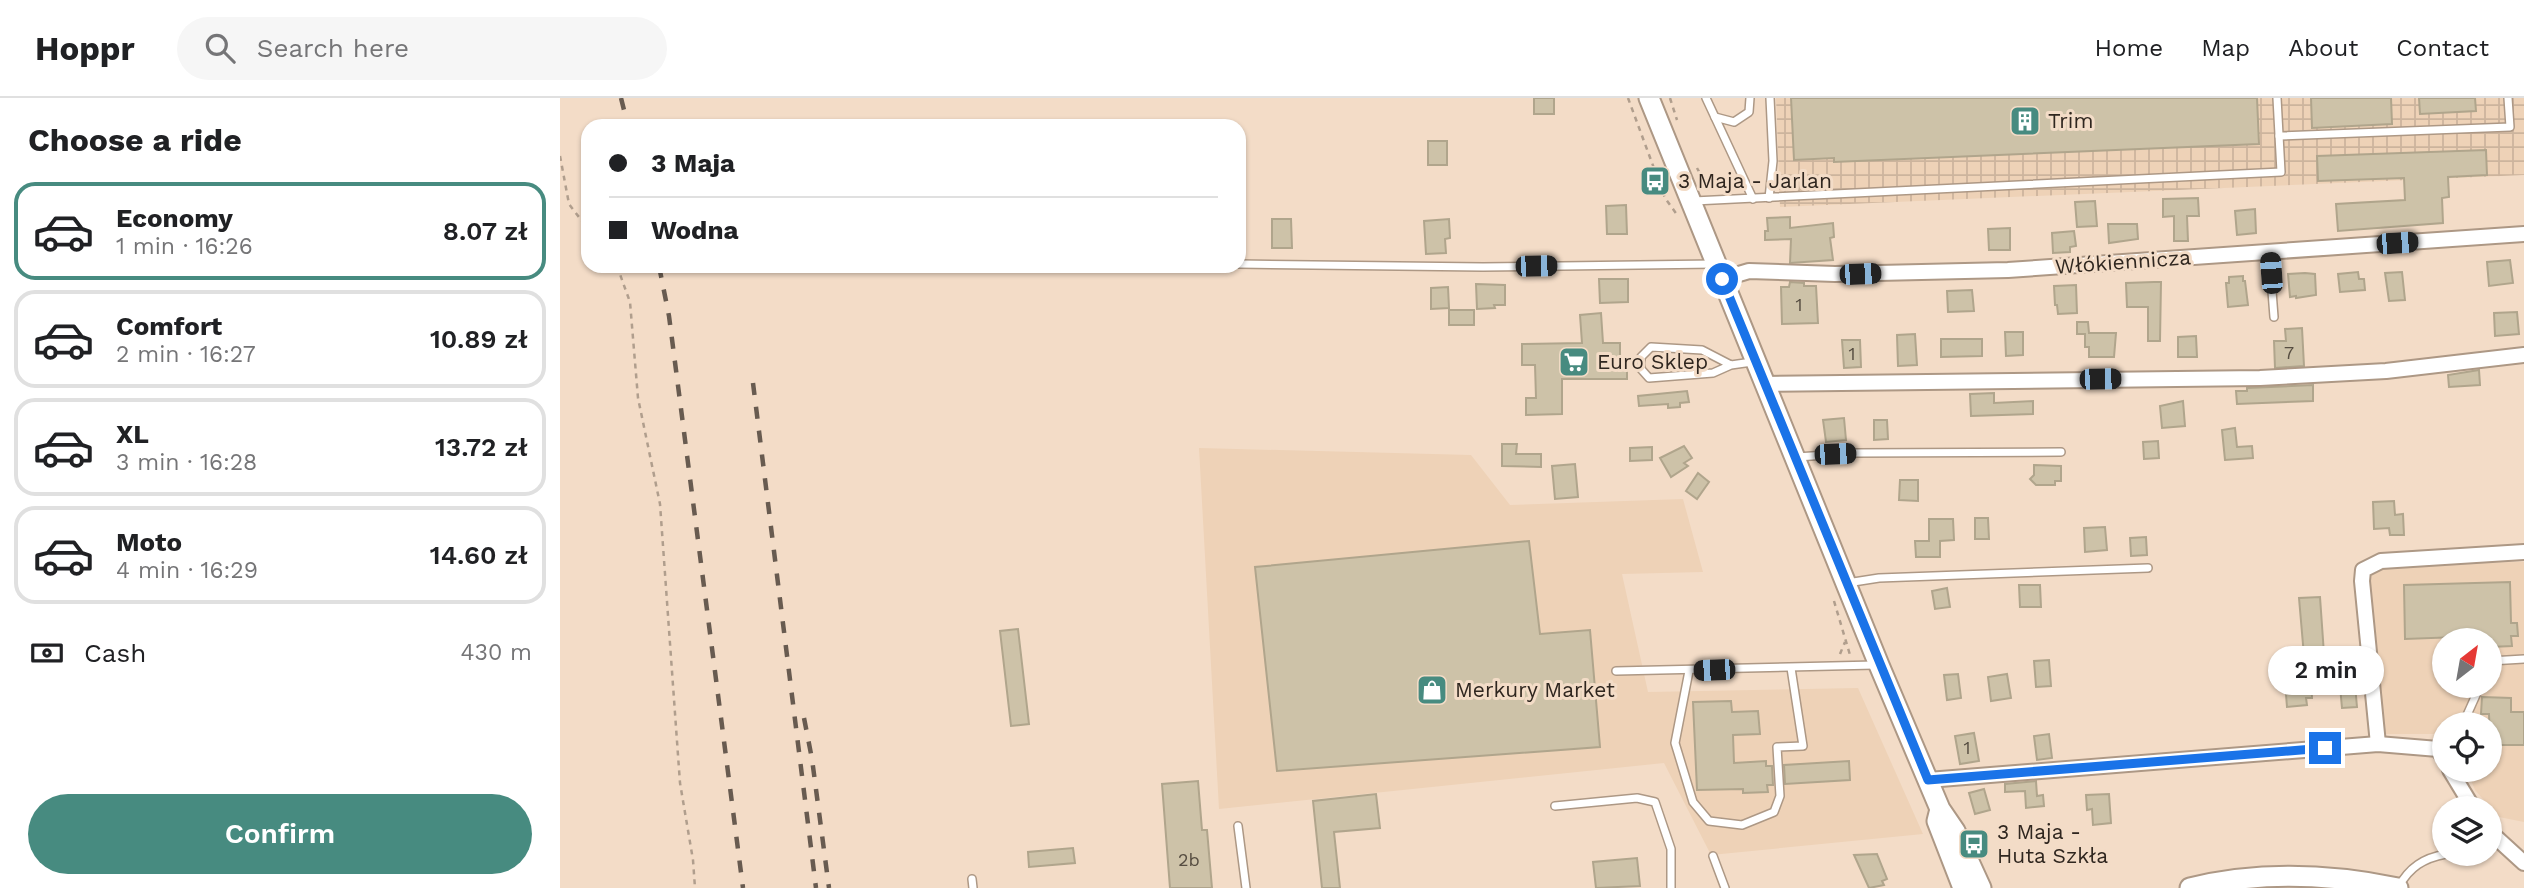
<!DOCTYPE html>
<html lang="en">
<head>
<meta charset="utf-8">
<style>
	:root { --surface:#fff; --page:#f6f6f6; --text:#202124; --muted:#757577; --line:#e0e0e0; --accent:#478b80 }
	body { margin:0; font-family:"Work Sans",sans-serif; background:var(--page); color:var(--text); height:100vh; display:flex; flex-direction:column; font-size:26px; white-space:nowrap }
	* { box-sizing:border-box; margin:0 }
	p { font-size:23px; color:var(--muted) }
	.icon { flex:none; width:38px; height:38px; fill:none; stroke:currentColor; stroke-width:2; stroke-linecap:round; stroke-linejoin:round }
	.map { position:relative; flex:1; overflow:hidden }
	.panel { display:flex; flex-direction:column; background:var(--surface); width:560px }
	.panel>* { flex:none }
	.guide { position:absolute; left:21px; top:21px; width:665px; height:154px; border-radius:21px; box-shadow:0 2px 5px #0004; display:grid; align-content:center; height:154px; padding:0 28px; background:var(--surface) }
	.needle { width:46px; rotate:31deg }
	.buttons { position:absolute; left:1872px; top:530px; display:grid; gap:14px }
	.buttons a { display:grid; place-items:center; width:70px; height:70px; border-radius:50%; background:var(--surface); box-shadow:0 2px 5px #0004; font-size:35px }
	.end { position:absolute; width:32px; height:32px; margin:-16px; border:9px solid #1a73e8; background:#fff; box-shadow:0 0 0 4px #fff }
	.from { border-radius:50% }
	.bubble { position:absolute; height:49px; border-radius:24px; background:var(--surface); box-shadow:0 2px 5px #0004; font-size:23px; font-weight:600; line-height:49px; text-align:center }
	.car { position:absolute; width:21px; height:42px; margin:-21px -10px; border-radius:9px; box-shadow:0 0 5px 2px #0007; background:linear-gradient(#222 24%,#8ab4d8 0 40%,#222 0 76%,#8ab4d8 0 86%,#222 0) }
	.guide b { display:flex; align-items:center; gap:24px; height:66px; font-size:26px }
	.guide b+b { border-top:2px solid var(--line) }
	.guide i { width:18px; height:18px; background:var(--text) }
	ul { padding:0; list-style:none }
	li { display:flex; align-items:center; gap:21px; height:98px; margin:0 14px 10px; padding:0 14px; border:4px solid var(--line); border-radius:21px }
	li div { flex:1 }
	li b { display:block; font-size:26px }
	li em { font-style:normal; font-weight:600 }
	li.current { border-color:var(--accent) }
	li>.icon { width:63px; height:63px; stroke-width:1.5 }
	h2 { padding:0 28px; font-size:32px; line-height:84px }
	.pay { display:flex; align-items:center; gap:18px; height:77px; padding:0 28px; font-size:26px }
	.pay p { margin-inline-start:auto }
	.action { display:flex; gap:14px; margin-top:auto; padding:14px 28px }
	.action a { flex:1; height:80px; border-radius:42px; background:var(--accent); color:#fff; font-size:28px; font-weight:600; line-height:80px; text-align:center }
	header { display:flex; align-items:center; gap:42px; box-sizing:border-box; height:98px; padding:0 35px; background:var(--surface); border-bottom:2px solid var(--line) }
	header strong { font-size:33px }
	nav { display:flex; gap:38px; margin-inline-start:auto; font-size:24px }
	.search { width:490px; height:63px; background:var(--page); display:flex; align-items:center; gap:18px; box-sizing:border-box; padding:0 24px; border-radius:38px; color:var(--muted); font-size:26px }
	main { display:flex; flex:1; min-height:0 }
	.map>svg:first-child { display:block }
	.built { fill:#eed2b7; fill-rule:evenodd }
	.industrial { fill:url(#industrial-grid) }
	.building { fill:#cdc2a8; stroke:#b0a58c; stroke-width:2 }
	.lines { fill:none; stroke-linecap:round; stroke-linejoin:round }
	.lane-casing { stroke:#ad9885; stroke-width:10 }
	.street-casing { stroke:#ad9885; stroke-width:18 }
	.secondary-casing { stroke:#ad9885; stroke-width:23 }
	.path { stroke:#b09e8d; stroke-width:2.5; stroke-dasharray:5 5; stroke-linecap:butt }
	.lane { stroke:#fff; stroke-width:7 }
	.street { stroke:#fff; stroke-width:14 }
	.secondary { stroke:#fff; stroke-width:19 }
	.rail { stroke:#685b50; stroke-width:4.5; stroke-dasharray:12 12; stroke-linecap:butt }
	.route { stroke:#1a73e8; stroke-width:9 }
	.labels { text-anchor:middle; stroke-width:6; stroke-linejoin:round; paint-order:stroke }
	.number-label { font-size:18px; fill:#564d41 }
	.poi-label { font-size:21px; fill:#2f261f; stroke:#f3dcc7; text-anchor:start }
	.street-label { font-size:21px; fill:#2f261f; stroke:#f3dcc7 }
</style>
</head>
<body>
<header>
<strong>Hoppr</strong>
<div class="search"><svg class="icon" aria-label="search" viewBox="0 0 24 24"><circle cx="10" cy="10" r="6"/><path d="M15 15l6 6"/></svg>Search here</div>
<nav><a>Home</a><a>Map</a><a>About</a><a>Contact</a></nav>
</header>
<main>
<section class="panel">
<h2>Choose a ride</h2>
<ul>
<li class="current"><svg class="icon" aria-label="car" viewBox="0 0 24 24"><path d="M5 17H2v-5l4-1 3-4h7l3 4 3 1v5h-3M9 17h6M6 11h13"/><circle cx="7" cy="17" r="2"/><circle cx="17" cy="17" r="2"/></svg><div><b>Economy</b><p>1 min · 16:26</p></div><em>8.07 zł</em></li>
<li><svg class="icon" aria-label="car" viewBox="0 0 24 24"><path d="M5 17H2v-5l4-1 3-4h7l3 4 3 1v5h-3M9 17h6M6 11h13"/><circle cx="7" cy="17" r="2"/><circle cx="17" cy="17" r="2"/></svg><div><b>Comfort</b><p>2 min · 16:27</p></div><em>10.89 zł</em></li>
<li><svg class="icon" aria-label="car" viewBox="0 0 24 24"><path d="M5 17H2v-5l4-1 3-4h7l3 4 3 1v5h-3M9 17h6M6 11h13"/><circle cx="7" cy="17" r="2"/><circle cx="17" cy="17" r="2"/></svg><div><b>XL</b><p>3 min · 16:28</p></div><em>13.72 zł</em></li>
<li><svg class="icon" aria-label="car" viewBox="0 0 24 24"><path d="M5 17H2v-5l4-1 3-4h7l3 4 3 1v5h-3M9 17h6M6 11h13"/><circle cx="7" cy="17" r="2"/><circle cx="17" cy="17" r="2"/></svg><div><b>Moto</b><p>4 min · 16:29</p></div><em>14.60 zł</em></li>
</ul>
<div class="pay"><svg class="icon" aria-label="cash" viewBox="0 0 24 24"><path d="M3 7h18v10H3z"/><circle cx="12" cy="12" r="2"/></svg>Cash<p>430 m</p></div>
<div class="action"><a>Confirm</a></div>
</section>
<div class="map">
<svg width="1964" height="790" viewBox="0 0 1964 790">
	<defs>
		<pattern id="industrial-grid" width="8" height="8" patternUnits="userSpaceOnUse" patternTransform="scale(1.75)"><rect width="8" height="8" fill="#eed2b7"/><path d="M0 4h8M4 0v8" fill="none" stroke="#ccb49d"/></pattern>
	</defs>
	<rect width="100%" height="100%" fill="#f3dcc7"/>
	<g class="built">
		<polygon points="639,350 911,357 950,407 1123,401 1143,474 1062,476 1088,594 1298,590 1363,736 1151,757 1104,665 659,711"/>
		<path d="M1964,464V724L1939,719L1915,692L1907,672H1930V626H1885V636H1821L1806,479L1811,472L1827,466ZM1885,542H1930V588H1885Z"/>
	</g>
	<polygon class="industrial" points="1216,0 1964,0 1964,77 1220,109"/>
	<g class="building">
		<rect x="974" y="0" width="20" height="16"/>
		<polygon points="1231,0 1697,0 1699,46 1274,64 1274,60 1234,62"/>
		<polygon points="1751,0 1831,0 1832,26 1752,30"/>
		<polygon points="1859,0 1915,0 1916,13 1860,16"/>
		<rect x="868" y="43" width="19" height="24"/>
		<polygon points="1926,52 1927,77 1888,79 1889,99 1882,100 1883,125 1778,133 1776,106 1845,102 1844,80 1758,83 1757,58"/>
		<polygon points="1638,100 1639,118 1627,118 1628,143 1614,143 1614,118 1603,119 1603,101"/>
		<polygon points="1535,103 1537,128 1517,129 1515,104"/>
		<polygon points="1066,107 1067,136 1047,136 1046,108"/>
		<polygon points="1695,111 1696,135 1677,137 1675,113"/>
		<polygon points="1230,119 1230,130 1273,125 1274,139 1270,140 1273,162 1230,165 1231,141 1205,142 1205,133 1208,133 1207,120"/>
		<polygon points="712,121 731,121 732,150 712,150"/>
		<polygon points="889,121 890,140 885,141 886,155 866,156 864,123"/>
		<polygon points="1548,126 1577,126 1578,141 1549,145"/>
		<polygon points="1450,130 1450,152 1429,152 1428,131"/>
		<polygon points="1514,133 1516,148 1510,149 1510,154 1493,155 1492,135"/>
		<polygon points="1950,162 1953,185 1929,188 1927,164"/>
		<polygon points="1798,174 1799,181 1804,181 1805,192 1780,194 1778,176"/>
		<polygon points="1842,174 1845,202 1829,203 1825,175"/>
		<polygon points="1745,175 1755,176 1756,197 1736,200 1736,198 1730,199 1728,176"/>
		<polygon points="1683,178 1683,183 1685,183 1688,207 1668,209 1666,185 1669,185 1669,179"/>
		<polygon points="1039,181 1068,181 1068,204 1040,205"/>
		<polygon points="1230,184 1244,185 1244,188 1256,188 1258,225 1222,226 1221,189 1229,189"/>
		<polygon points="1594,184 1601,184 1600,243 1588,243 1588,209 1567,209 1566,185"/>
		<polygon points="916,186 945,187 945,207 934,207 935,210 917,211"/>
		<polygon points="1516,187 1517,215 1498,216 1497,207 1495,207 1494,188"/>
		<polygon points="888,189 889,210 871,211 871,190"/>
		<polygon points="1412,192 1414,213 1388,214 1387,193"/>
		<rect x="889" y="212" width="25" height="15"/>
		<polygon points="1957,214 1959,236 1935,238 1934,215"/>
		<polygon points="1041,215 1043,245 1060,245 1060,261 1067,261 1067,281 1002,281 1002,316 966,317 966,300 976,300 975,267 962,267 962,246 1022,245 1020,217"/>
		<polygon points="1517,224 1528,224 1529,235 1556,235 1554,259 1529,259 1529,249 1525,249 1525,236 1517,236"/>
		<polygon points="1742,230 1744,268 1715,270 1714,243 1726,243 1725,231"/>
		<polygon points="1445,234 1463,234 1463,257 1446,258"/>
		<polygon points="1355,236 1357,267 1338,268 1337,237"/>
		<polygon points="1636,238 1637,259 1618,259 1618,239"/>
		<polygon points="1381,241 1422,241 1422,258 1381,259"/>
		<polygon points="1282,242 1300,242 1301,269 1284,270"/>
		<polygon points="1919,272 1920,287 1889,289 1888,277"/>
		<polygon points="1753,287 1753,303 1677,306 1676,293 1687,293 1687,290"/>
		<polygon points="1127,293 1129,304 1120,305 1120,309 1108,310 1108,306 1079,308 1078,298"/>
		<polygon points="1434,295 1434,305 1473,303 1473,316 1411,318 1410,296"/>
		<polygon points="1623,303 1625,328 1602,330 1600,308"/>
		<polygon points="1284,320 1286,342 1266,344 1263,322"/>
		<polygon points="1314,322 1327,322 1328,341 1314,342"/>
		<polygon points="1675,330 1677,349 1692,348 1693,360 1665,362 1662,332"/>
		<polygon points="1598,343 1599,360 1584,361 1583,344"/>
		<polygon points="942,346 957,346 956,356 981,356 981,369 942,368"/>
		<polygon points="1124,348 1132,360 1124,365 1128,368 1111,379 1100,360"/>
		<polygon points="1092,349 1092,362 1070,363 1070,350"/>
		<polygon points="1015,366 1018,399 995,401 992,368"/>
		<polygon points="1474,367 1501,368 1501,383 1495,383 1495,387 1476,387 1470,381 1474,377"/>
		<polygon points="1138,375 1149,384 1137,401 1126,393"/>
		<polygon points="1340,382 1358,382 1358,403 1339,402"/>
		<polygon points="1834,403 1835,417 1843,416 1844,437 1830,437 1829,430 1814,431 1813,404"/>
		<polygon points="1415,420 1428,420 1429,441 1415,441"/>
		<polygon points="1369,421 1393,421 1394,442 1380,443 1380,459 1356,459 1355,443 1369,443"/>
		<polygon points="1545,429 1547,452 1525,454 1524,430"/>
		<polygon points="1586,439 1587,457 1571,458 1570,440"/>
		<polygon points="969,443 980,536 1030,532 1040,649 717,673 695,469"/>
		<polygon points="1950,484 1951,525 1957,525 1958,538 1951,538 1952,548 1930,549 1930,542 1898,542 1898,539 1845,541 1844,487"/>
		<polygon points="1459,487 1480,487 1481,509 1460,509"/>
		<polygon points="1387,490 1390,509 1375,511 1372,493"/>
		<polygon points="1760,499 1764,556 1744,558 1739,500"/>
		<polygon points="458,531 469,626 451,628 440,533"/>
		<polygon points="1489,562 1491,588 1476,589 1474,563"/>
		<polygon points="1784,574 1785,586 1761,588 1759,577"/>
		<polygon points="1398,576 1401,600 1387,602 1384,577"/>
		<polygon points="1447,576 1451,600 1431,603 1428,579"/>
		<polygon points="1751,582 1752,600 1746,600 1747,607 1727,609 1725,584"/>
		<polygon points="1795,587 1797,609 1782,610 1780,588"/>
		<polygon points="1922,599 1951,600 1951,614 1964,614 1964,647 1930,647 1929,616 1921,616"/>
		<polygon points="1171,603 1172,614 1198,613 1200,636 1173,637 1174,665 1206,663 1206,668 1212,668 1213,687 1207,687 1208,694 1183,695 1183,691 1137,692 1133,604"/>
		<polygon points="1414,635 1419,663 1400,666 1395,638"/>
		<polygon points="1489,636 1492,660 1477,662 1474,638"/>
		<polygon points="1289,663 1290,682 1225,686 1224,667"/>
		<polygon points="638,683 642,732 647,732 652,790 610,790 602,686"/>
		<polygon points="1476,683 1477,698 1483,697 1484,708 1466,710 1465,693 1445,694 1445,686"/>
		<polygon points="1424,691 1430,712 1415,716 1409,695"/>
		<polygon points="816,696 820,730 774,734 780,790 762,790 753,703"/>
		<polygon points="1549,696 1551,725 1533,727 1532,711 1527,712 1526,697"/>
		<polygon points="513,750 515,765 469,769 468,754"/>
		<polygon points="1317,756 1327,781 1322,783 1324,787 1309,790 1294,757"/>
		<polygon points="1077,760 1080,788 1036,790 1033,764"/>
	</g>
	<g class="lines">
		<g class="lane-casing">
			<g id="lane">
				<polyline points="1146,0 1193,101"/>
				<polyline points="1155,19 1174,24 1189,14 1190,0"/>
				<polyline points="1719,38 1950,29 1948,0"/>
				<polyline points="1209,100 1213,63 1210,0"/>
				<polyline points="1134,103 1721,74 1717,0"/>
				<polyline points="1709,154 1714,219"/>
				<polyline points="679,166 923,169 1155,166"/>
				<polyline points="1171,267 1153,275 1089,280 1081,271 1081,259 1091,249 1142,252 1171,267 1192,264"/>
				<polyline points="1237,359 1295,355 1501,354"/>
				<polyline points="1287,485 1319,480 1588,470"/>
				<polyline points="1930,563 1964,561"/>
				<polyline points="1056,573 1315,567"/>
				<polyline points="1129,573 1115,645 1133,704 1149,723 1182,727 1214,714 1220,698 1217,649 1243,648 1231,570"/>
				<polyline points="1903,626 1920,588"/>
				<polyline points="995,708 1077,700 1095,704 1111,751 1111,790"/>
				<polyline points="678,728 686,790"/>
				<polyline points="1153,758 1165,790"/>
				<polyline points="412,781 413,790"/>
				<path d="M1838,790C1849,769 1864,760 1886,756"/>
			</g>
		</g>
		<g class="street-casing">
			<g id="street">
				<polyline points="1162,181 1189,173 1275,176 1448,172 1964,136"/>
				<polyline points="1207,286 1700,280 1826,273 1964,257"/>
				<polyline points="1818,646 1802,483 1803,472 1821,463 1964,454"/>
				<polyline points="1890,672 1913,710"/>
				<polyline points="1368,682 1818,646 1878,651 1885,662"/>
				<polyline points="1930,734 1964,765"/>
			</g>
		</g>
		<g class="secondary-casing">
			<g id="secondary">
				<polyline points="1089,0 1319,567 1380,711 1395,733 1421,790"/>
				<polyline points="1379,715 1377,723 1403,790"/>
				<path d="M1630,790C1699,773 1770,776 1838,790"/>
			</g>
		</g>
		<g class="path">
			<polyline points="1068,0 1105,100 1118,118"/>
			<polyline points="1110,0 1117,22"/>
			<polyline points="0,58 9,106 28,131"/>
			<polyline points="1137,70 1149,92"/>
			<polyline points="57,168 70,204 78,300 100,406 120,685 133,762 135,790"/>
			<polyline points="1274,503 1290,557"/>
			<polyline points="1280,556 1285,544"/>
		</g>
		<use href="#lane" class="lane"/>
		<use href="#street" class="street"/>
		<use href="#secondary" class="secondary"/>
		<g class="rail">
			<polyline points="61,0 68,28"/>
			<polyline points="99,168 109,218 183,790"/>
			<polyline points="193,285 256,790"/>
			<polyline points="244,620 252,661 269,790"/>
		</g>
	</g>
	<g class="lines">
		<polyline class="route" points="1162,181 1368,682 1765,650"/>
	</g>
	<defs>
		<g id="building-square" transform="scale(1.575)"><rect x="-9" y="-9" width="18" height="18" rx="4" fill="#478b80" stroke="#f3dcc7"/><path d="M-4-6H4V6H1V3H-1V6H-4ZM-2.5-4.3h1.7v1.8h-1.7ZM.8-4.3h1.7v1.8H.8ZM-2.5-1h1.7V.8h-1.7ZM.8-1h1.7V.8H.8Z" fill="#fff"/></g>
		<g id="bus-square" transform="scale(1.575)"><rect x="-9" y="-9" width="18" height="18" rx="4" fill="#478b80" stroke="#f3dcc7"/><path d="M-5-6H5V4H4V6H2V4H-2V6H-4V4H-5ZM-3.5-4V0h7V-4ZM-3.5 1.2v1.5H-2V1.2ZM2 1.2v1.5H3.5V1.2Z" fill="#fff"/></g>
		<g id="supermarket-square" transform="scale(1.575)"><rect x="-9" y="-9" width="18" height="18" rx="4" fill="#478b80" stroke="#f3dcc7"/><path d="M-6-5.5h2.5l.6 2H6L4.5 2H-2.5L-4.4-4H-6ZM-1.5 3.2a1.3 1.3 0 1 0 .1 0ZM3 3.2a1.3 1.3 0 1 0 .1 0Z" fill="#fff"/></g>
		<g id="shop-square" transform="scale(1.575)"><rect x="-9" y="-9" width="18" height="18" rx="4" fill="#478b80" stroke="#f3dcc7"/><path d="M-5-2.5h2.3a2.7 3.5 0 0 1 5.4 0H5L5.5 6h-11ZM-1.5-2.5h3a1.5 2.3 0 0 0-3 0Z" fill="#fff"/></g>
	</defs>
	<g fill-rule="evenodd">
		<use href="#building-square" x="1465" y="23"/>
		<use href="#bus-square" x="1095" y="83"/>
		<use href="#supermarket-square" x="1014" y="264"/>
		<use href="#shop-square" x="872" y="592"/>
		<use href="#bus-square" x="1414" y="746"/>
	</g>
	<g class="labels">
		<g class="number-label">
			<text x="1239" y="213">1</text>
			<text x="1729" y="261">7</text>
			<text x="1292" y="262">1</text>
			<text x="1407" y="656">1</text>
			<text x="629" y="768">2b</text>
		</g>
		<g class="poi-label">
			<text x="1488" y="30">Trim</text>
			<text x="1118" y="90">3 Maja - Jarlan</text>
			<text x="1037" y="271">Euro Sklep</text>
			<text x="895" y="599">Merkury Market</text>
			<text x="1437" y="741">3 Maja -<tspan x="1437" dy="24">Huta Szkła</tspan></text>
		</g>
		<g class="street-label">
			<text transform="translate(1563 164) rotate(-4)" y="7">Włókiennicza</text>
		</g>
	</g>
</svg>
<div class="buttons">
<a><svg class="needle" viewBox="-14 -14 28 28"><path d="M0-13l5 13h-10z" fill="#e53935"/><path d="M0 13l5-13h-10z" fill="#757577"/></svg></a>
<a><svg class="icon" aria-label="locate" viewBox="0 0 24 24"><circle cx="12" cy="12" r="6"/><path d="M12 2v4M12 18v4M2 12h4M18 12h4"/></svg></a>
<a><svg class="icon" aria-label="layers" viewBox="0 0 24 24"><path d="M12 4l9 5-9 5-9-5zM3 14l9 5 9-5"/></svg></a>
</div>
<i class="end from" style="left:1162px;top:181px"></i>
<i class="end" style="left:1765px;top:650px"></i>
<div class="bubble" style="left:1708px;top:548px;width:116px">2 min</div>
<i class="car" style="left:1837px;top:145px;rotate:86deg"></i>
<i class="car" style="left:976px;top:168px;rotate:89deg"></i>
<i class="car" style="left:1711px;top:175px;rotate:356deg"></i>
<i class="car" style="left:1300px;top:176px;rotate:88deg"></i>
<i class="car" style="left:1540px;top:281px;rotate:89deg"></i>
<i class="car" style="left:1275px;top:356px;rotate:88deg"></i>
<i class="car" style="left:1154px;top:572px;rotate:268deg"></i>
<div class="guide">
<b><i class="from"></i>3 Maja</b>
<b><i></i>Wodna</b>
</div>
</div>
</main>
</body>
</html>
